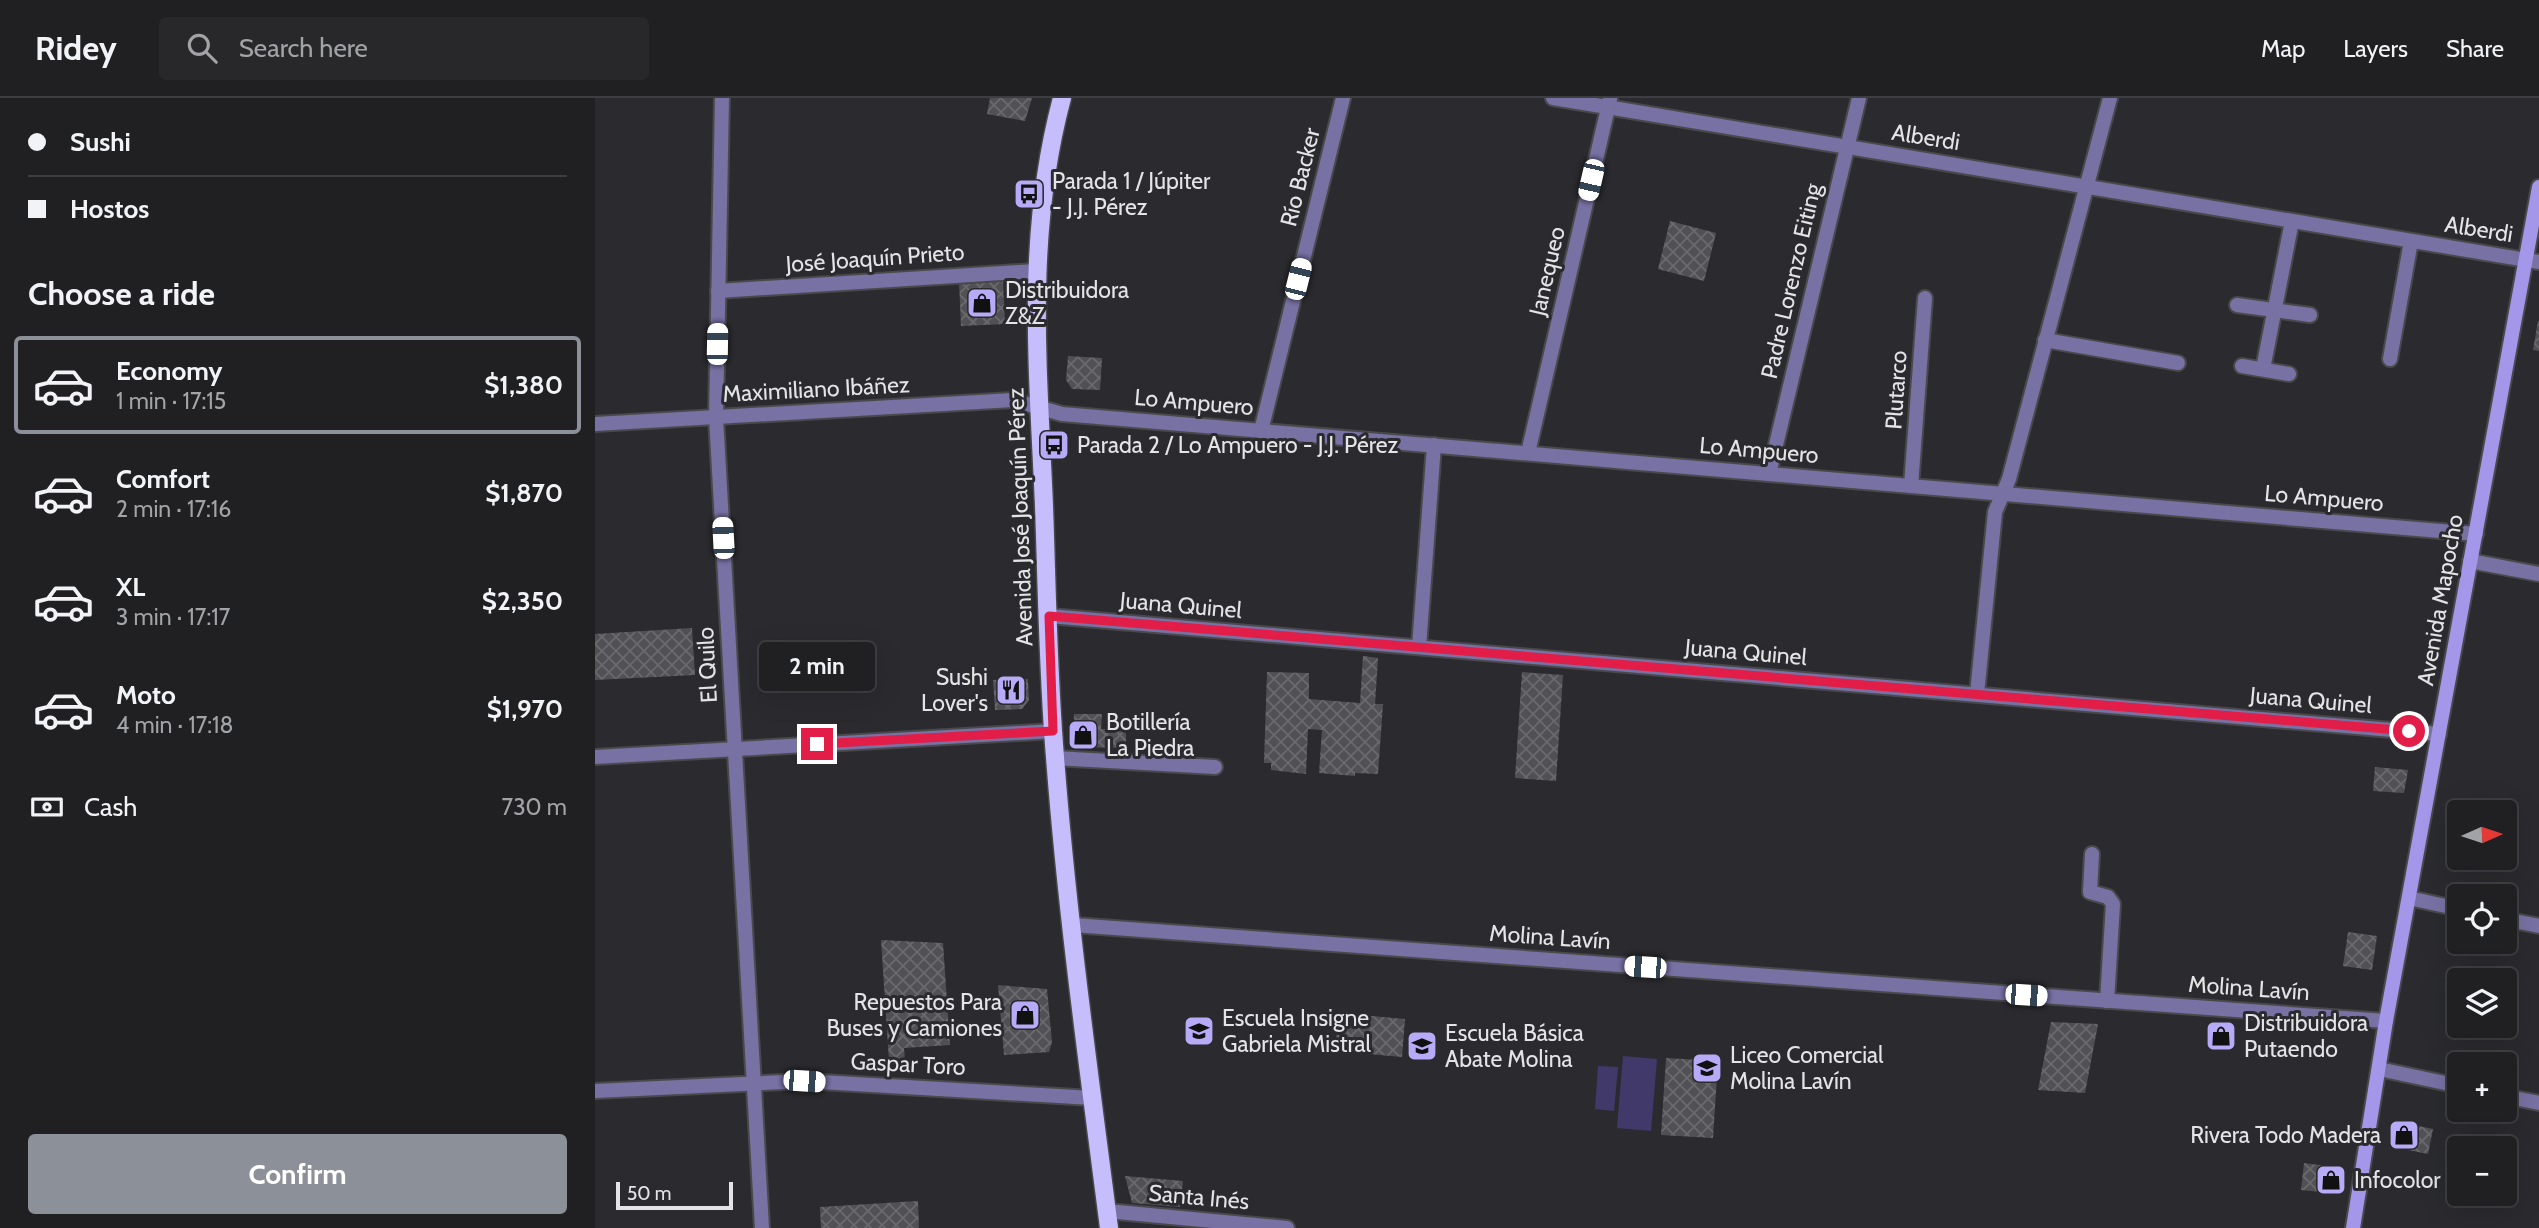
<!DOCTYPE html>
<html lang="en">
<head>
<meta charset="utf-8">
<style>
	:root { --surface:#202023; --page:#28282b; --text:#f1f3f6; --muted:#a2a3a6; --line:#3d3e41; --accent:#8c9099 }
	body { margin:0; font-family:Cabin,sans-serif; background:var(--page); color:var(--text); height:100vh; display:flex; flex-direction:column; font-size:26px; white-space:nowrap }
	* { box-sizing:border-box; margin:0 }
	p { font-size:23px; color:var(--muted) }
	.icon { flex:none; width:38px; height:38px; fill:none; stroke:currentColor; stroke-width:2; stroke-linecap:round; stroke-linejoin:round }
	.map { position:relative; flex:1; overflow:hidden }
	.panel { display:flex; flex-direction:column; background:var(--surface); width:595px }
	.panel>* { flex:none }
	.guide { display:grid; align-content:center; height:154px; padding:0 28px; background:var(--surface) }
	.needle { width:46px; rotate:87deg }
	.fabs { position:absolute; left:1852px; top:702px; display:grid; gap:14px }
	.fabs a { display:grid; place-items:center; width:70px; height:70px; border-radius:7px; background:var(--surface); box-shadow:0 7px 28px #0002,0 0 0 2px var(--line); font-size:35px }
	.scale { position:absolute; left:21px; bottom:18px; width:117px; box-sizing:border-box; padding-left:7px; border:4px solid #e4e4e7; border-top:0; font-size:19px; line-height:24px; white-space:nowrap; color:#e4e4e7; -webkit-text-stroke:5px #2b2b2f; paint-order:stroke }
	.end { position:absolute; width:32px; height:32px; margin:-16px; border:9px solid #e11d48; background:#fff; box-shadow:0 0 0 4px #fff }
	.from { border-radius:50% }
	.bubble { position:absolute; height:49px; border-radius:7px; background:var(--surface); box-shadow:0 7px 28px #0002,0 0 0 2px var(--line); font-size:23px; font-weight:800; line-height:49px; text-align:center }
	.car { position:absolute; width:21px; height:42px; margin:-21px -10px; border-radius:9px; box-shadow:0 0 5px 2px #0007; background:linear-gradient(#fff 24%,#345 0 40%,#fff 0 76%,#345 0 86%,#fff 0) }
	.guide b { display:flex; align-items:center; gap:24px; height:66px; font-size:26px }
	.guide b+b { border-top:2px solid var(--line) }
	.guide i { width:18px; height:18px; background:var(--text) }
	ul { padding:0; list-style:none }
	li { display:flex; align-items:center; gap:21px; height:98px; margin:0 14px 10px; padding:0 14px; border:4px solid transparent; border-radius:7px }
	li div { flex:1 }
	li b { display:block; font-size:26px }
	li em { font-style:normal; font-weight:800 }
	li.active { border-color:var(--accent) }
	li>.icon { width:63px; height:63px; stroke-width:1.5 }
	h2 { padding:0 28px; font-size:32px; line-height:84px }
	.pay { display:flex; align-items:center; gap:18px; height:77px; padding:0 28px; font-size:26px }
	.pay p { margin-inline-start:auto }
	.button { display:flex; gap:14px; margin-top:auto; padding:14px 28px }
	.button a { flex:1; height:80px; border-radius:7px; background:var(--accent); color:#fff; font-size:28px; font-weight:800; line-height:80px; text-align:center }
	header { display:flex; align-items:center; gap:42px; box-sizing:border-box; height:98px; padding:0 35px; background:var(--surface); border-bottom:2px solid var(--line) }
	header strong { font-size:33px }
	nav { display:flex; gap:38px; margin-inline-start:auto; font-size:24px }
	.search { width:490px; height:63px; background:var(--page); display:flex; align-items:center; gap:18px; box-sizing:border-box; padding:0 24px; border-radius:7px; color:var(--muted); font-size:26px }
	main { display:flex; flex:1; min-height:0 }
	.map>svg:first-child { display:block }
	.green { fill:#42396b }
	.building { fill:url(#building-cross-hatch) }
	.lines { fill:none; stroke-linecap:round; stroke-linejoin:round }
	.street-casing { stroke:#49494c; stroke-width:18 }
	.secondary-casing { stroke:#49494c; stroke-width:18 }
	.primary-casing { stroke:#49494c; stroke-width:21 }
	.street { stroke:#7871a4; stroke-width:14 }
	.secondary { stroke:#a497e9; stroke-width:14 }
	.primary { stroke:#c6bdfd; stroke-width:18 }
	.route { stroke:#e11d48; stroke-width:9 }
	.labels { text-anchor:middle; stroke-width:6; stroke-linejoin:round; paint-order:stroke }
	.street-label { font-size:23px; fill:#e4e4e7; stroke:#2b2b2f }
	.poi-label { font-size:23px; fill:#e4e4e7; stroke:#2b2b2f; text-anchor:start }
</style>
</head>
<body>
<header>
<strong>Ridey</strong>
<div class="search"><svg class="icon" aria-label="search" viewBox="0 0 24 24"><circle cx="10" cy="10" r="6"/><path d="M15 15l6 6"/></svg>Search here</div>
<nav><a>Map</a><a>Layers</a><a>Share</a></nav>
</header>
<main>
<section class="panel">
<div class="guide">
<b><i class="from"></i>Sushi</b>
<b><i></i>Hostos</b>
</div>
<h2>Choose a ride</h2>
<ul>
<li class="active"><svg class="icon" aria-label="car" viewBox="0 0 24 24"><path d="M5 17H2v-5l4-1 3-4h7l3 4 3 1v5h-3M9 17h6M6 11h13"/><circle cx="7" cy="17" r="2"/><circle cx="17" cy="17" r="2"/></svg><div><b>Economy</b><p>1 min · 17:15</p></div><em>$1,380</em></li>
<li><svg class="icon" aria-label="car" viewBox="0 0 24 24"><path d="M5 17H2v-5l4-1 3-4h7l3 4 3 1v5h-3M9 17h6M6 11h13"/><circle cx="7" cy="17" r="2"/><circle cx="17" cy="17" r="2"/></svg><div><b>Comfort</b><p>2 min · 17:16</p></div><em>$1,870</em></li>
<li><svg class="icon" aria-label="car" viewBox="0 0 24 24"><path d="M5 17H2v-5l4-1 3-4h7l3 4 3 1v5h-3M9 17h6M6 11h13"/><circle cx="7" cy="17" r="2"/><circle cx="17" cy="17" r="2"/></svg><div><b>XL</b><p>3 min · 17:17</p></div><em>$2,350</em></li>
<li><svg class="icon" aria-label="car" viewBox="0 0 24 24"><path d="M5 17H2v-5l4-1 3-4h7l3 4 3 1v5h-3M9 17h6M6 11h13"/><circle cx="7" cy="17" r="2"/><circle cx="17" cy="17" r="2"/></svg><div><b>Moto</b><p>4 min · 17:18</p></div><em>$1,970</em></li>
</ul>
<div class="pay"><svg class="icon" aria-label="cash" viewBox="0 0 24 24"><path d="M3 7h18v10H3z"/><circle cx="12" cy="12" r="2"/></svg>Cash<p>730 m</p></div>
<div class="button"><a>Confirm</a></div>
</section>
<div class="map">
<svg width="1944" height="1130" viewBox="0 0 1944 1130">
	<defs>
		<pattern id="building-cross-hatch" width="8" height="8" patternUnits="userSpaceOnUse" patternTransform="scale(1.75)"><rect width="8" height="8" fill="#515155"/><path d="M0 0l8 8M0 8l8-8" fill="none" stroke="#6a6a6d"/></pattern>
	</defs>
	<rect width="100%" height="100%" fill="#2b2b2f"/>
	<g class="green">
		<polygon points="1028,958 1062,961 1056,1033 1022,1030"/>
		<polygon points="1003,968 1023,969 1019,1013 1000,1011"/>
	</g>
	<g class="building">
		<polygon points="395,0 437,0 430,23 392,16"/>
		<polygon points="1075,123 1121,135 1109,183 1063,171"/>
		<polygon points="408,182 410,226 366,228 364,184"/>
		<polygon points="1943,223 1944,223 1944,253 1938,252"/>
		<polygon points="473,258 507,260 505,292 477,291 471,282"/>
		<polygon points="97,530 100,577 0,582 0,536"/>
		<polygon points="768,558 783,560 780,606 788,606 783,676 760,675 760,678 724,675 727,632 713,631 711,676 676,672 676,665 669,665 672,574 714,575 714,601 765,605"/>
		<polygon points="927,574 968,577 961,683 920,680"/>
		<polygon points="433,581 434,602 427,611 400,612 398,582"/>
		<polygon points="479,616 507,616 506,631 531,632 531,650 478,649"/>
		<polygon points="1780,669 1813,672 1809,695 1778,693"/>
		<polygon points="1753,834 1782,838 1777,872 1748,868"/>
		<polygon points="286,842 348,845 355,947 309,950 310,964 294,963"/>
		<polygon points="403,887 452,891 457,944 454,954 409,957"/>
		<polygon points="744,915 810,921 807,959 740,953"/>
		<polygon points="1456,924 1503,926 1490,995 1443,992"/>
		<polygon points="1071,960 1123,963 1118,1040 1066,1037"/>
		<polygon points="1808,1025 1838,1031 1833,1056 1803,1050"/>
		<polygon points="1709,1065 1740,1069 1737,1095 1706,1092"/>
		<polygon points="530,1078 588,1083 585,1109 537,1105"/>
		<polygon points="323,1103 324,1130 226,1130 225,1109"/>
	</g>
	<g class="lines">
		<g class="street-casing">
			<g id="street">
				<polyline points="127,0 121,319 167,1130"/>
				<polyline points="958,0 1944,164"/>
				<polyline points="123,193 440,173"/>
				<polyline points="1642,207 1715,217"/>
				<polyline points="1450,242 1583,265"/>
				<polyline points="1795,261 1816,143"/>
				<polyline points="1647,268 1694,276"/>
				<polyline points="1668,271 1697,123"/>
				<polyline points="0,326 418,302 467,316 1881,436"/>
				<polyline points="666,333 748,0"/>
				<polyline points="933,355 1015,1"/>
				<polyline points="1174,376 1264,0"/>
				<polyline points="1316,388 1330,200"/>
				<polyline points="1875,463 1944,476"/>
				<polyline points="454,518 1844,636"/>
				<polyline points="824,549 839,347"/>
				<polyline points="1382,596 1400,414 1414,381 1515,0"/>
				<polyline points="0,659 459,633"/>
				<polyline points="460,660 620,669"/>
				<polyline points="1497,756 1495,794 1513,799 1518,806 1512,903"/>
				<polyline points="1814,800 1864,811"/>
				<polyline points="1909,821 1944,828"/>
				<polyline points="478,827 1791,923"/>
				<polyline points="1784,971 1864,988"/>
				<polyline points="0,993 209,983 497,1000"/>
				<polyline points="1909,998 1944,1005"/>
				<polyline points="512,1113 692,1130"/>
			</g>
		</g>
		<g class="secondary-casing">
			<polyline id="secondary" points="1758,1130 1791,923 1944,89"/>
		</g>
		<g class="primary-casing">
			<path id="primary" d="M467,0C430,138 443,268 449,408C452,492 453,576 460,659C472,817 494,974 514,1130"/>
		</g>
		<use href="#street" class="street"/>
		<use href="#secondary" class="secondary"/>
		<use href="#primary" class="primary"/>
	</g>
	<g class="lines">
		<polyline class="route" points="222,646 458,633 454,518 1814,633"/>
	</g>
	<defs>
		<g id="bus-square" transform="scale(1.575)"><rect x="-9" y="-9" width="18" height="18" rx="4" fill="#b7abf8" stroke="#2b2b2f"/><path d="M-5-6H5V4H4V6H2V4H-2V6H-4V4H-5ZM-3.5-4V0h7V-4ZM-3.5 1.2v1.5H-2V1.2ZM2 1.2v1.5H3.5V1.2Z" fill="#111"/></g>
		<g id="shop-square" transform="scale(1.575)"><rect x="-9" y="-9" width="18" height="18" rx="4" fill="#b7abf8" stroke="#2b2b2f"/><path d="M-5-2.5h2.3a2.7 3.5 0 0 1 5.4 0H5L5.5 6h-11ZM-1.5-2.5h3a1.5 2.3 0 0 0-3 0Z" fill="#111"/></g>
		<g id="restaurant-square" transform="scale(1.575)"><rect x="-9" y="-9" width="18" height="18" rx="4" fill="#b7abf8" stroke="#2b2b2f"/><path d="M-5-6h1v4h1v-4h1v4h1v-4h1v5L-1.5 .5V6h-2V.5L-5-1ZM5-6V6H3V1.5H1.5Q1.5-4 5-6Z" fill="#111"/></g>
		<g id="school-square" transform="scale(1.575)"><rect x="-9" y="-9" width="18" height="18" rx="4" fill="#b7abf8" stroke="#2b2b2f"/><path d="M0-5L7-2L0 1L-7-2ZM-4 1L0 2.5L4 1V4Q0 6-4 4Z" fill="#111"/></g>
	</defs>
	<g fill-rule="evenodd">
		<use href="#bus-square" x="434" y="96"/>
		<use href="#shop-square" x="387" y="205"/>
		<use href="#bus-square" x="459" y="347"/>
		<use href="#restaurant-square" x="416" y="592"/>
		<use href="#shop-square" x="488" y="637"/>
		<use href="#shop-square" x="430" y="917"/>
		<use href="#school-square" x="604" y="933"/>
		<use href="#shop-square" x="1626" y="938"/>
		<use href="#school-square" x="827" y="948"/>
		<use href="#school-square" x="1112" y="970"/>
		<use href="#shop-square" x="1809" y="1037"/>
		<use href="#shop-square" x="1736" y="1082"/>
	</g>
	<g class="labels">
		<g class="street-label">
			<text transform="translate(1331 39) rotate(9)" y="8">Alberdi</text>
			<text transform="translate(705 79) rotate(-76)" y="8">Río Backer</text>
			<text transform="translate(1884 131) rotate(9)" y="8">Alberdi</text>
			<text transform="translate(280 160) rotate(-4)" y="8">José Joaquín Prieto</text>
			<text transform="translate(952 173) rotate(-77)" y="8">Janequeo</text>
			<text transform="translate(1196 183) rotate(-77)" y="8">Padre Lorenzo Eiting</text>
			<text transform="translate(221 291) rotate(-3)" y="8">Maximiliano Ibáñez</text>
			<text transform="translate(1301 292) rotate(-86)" y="8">Plutarco</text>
			<text transform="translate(599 304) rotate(5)" y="8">Lo Ampuero</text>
			<text transform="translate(1164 352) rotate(5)" y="8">Lo Ampuero</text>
			<text transform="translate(1729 400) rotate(5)" y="8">Lo Ampuero</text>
			<text transform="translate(425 419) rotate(-92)" y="8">Avenida José Joaquín Pérez</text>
			<text transform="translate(1845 502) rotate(-80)" y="8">Avenida Mapocho</text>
			<text transform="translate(586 507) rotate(5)" y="8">Juana Quinel</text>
			<text transform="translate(1151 554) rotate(5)" y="8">Juana Quinel</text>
			<text transform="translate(112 567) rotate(-93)" y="8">El Quilo</text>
			<text transform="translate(1716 602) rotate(5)" y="8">Juana Quinel</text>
			<text transform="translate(955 839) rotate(4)" y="8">Molina Lavín</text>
			<text transform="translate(1654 890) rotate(4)" y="8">Molina Lavín</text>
			<text transform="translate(313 966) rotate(3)" y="8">Gaspar Toro</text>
			<text transform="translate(604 1099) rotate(5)" y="8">Santa Inés</text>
		</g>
		<g class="poi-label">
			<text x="457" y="91">Parada 1 / Júpiter<tspan x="457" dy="26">- J.J. Pérez</tspan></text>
			<text x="410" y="200">Distribuidora<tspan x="410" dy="26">Z&amp;Z</tspan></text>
			<text x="482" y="355">Parada 2 / Lo Ampuero - J.J. Pérez</text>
			<text x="393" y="587" text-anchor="end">Sushi<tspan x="393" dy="26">Lover's</tspan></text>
			<text x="511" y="632">Botillería<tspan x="511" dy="26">La Piedra</tspan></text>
			<text x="407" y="912" text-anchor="end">Repuestos Para<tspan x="407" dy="26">Buses y Camiones</tspan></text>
			<text x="627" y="928">Escuela Insigne<tspan x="627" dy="26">Gabriela Mistral</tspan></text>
			<text x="1649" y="933">Distribuidora<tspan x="1649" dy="26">Putaendo</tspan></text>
			<text x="850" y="943">Escuela Básica<tspan x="850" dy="26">Abate Molina</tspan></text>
			<text x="1135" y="965">Liceo Comercial<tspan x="1135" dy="26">Molina Lavín</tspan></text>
			<text x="1786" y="1045" text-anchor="end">Rivera Todo Madera</text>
			<text x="1759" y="1090">Infocolor</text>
		</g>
	</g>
</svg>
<div class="fabs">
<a><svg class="needle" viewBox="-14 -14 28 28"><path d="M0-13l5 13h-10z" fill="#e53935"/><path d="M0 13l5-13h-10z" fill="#a2a3a6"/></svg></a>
<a><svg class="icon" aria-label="locate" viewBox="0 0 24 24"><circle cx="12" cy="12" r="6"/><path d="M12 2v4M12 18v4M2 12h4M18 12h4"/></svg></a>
<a><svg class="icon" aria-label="layers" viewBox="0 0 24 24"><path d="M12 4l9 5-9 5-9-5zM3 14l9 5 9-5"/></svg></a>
<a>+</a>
<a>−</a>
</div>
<div class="scale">50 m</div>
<i class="end from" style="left:1814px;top:633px"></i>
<i class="end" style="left:222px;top:646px"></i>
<div class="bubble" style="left:164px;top:544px;width:116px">2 min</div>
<i class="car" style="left:996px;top:82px;rotate:193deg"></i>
<i class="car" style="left:703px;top:181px;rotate:14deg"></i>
<i class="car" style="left:122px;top:246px;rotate:1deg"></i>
<i class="car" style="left:128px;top:440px;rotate:357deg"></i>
<i class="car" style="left:1050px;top:869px;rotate:274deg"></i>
<i class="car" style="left:1431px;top:897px;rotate:94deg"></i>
<i class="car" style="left:209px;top:983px;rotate:94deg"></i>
</div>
</main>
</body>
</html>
